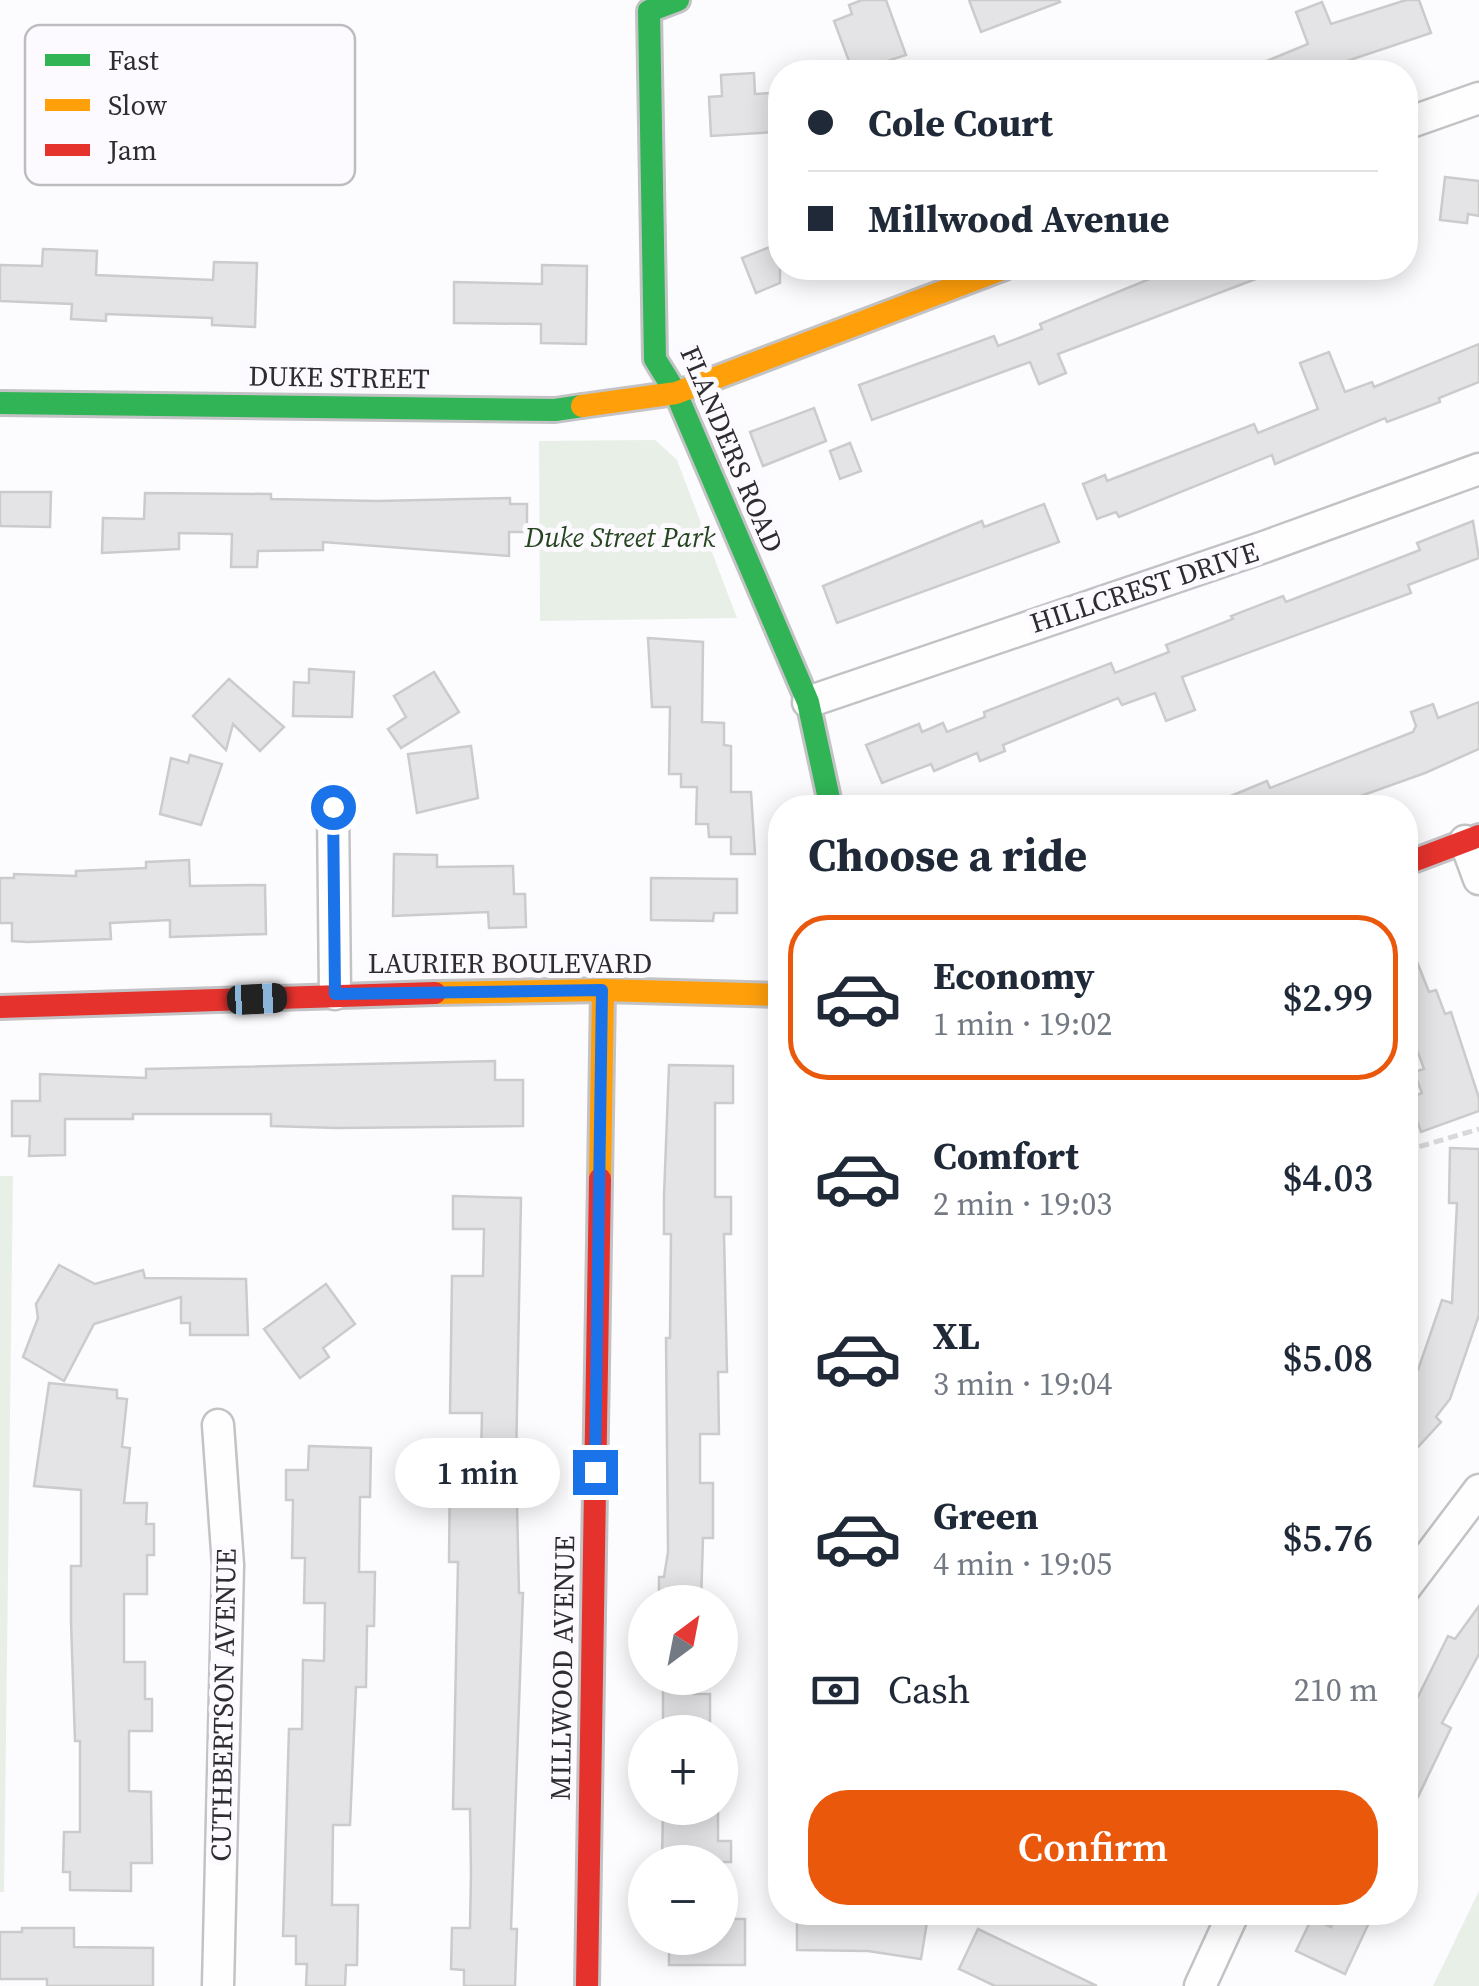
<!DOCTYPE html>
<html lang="en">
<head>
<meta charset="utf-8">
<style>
	:root { --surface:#fff; --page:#f6f6f7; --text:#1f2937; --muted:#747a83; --line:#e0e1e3; --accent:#ea580c }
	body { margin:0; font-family:"Source Serif 4",serif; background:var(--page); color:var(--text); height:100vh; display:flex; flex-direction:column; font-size:38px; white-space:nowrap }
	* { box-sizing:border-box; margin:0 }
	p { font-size:32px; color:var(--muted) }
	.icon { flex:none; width:55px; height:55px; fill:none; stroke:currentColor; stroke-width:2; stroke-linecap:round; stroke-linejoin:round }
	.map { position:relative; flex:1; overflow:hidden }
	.sheet { position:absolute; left:768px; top:795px; width:650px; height:1130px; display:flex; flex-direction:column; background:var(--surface); border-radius:40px; box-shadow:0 5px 25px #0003 }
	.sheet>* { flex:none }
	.hud { position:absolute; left:768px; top:60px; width:650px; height:220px; border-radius:40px; box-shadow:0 5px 25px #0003; display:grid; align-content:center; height:220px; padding:0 40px; background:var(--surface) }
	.needle { width:65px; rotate:32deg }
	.tools { position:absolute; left:628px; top:1585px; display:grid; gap:20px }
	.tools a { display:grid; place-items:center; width:110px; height:110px; border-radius:50%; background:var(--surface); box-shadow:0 5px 25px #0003; font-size:50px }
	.end { position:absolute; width:45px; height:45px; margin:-22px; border:12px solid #1a73e8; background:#fff; box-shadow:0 0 0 5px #fff }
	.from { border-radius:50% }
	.bubble { position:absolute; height:70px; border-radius:35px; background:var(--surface); box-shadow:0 5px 25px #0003; font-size:32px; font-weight:600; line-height:70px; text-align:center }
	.car { position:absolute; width:30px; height:60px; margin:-30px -15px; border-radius:12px; box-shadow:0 0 8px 2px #0007; background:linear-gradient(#222 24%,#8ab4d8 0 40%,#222 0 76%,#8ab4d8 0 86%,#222 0) }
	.hud b { display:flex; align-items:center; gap:35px; height:95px; font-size:38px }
	.hud b+b { border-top:2px solid var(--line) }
	.hud i { width:25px; height:25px; background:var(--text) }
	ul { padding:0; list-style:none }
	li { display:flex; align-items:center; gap:30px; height:165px; margin:0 20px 15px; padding:0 20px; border:5px solid transparent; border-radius:40px }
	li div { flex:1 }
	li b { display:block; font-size:38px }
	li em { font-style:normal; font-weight:600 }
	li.selected { border-color:var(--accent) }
	li>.icon { width:90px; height:90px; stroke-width:1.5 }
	h2 { padding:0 40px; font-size:45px; line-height:120px }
	.pay { display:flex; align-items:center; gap:25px; height:110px; padding:0 40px; font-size:38px }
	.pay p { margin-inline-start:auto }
	.action { display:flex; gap:20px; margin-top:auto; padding:20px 40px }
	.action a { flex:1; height:115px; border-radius:40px; background:var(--accent); color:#fff; font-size:40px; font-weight:600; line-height:115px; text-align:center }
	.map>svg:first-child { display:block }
	.green { fill:#e7efe6 }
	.building { fill:#e4e4e6; stroke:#cccbcc; stroke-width:2.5 }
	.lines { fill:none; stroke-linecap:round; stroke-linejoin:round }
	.street-casing { stroke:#c3c3c5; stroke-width:35 }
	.fast-casing { stroke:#c3c3c5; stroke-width:28 }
	.slow-casing { stroke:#c3c3c5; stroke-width:28 }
	.jam-casing { stroke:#c3c3c5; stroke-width:28 }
	.path { stroke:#d9d9da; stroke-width:5; stroke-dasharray:10 5; stroke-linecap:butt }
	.street { stroke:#fffeff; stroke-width:30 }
	.fast { stroke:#30b455; stroke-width:22 }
	.slow { stroke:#ff9f0a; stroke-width:22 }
	.jam { stroke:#e5322d; stroke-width:22 }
	.route { stroke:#1a73e8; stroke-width:12 }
	.labels { text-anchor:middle; stroke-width:10; stroke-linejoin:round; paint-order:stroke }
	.street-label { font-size:28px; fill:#2d2c2e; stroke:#fcfaff }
	.park-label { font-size:28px; font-style:italic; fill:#25461e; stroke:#fcfaff }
	.key { fill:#fcfaff; stroke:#bebcc0; stroke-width:2.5 }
	.key-label { font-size:28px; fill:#2d2c2e }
</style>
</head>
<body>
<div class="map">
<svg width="1479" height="1986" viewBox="0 0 1479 1986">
	<rect width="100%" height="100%" fill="#fcfbfe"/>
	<g class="green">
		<polygon points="655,440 677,460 737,618 540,621 539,441"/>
		<polygon points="0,1176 13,1176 4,1892 0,1892"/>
		<polygon points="1479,1891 1479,1986 1433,1986"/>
	</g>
	<g class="building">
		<polygon points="862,0 886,0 906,55 853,72 834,21 852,14 849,5"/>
		<polygon points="969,0 1059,0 1060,2 981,32"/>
		<polygon points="1406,0 1419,0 1431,33 1314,72 1240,72 1308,44 1296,12 1322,2 1331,24"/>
		<polygon points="754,73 755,94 771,93 774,132 711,136 709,97 722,96 721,75"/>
		<polygon points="1445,177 1479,181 1479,216 1468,214 1467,223 1440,220"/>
		<polygon points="780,243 780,283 756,293 742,258"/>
		<polygon points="43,249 97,251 96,275 213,280 214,262 257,263 255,327 212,325 212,318 106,314 106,321 71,319 72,304 0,301 0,265 42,266"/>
		<polygon points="542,265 587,266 586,344 541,343 541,324 454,323 454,282 542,284"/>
		<polygon points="1176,268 1282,269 1058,354 1066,373 1039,384 1030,362 872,420 859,385 994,336 998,346 1042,329 1040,324"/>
		<polygon points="1479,344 1479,382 1439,398 1440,402 1387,422 1385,418 1275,464 1272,455 1119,517 1116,512 1097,519 1083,484 1105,475 1107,481 1254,424 1258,433 1318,409 1300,363 1329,352 1345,392 1372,382 1374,387"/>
		<polygon points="814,408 826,441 763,466 750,432"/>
		<polygon points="850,443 861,471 840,479 830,451"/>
		<polygon points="0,492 51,492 50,527 0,526"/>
		<polygon points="145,493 271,494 271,499 378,501 510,498 510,504 527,504 527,532 509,532 509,556 323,542 323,550 258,551 257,567 231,567 232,534 179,533 179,549 102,553 103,518 144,519"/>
		<polygon points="1044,504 1059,542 837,623 823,586 982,521 984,527"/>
		<polygon points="1473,521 1479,558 1408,585 1411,593 1182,677 1195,710 1166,721 1155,693 1122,705 1118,698 1003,745 1005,751 980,761 977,753 934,771 931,764 882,783 866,745 919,724 922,732 943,723 947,732 985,717 984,712 1111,663 1115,673 1169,652 1166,645 1233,619 1231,616 1283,596 1286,602 1420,550 1417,543"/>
		<polygon points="648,638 703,642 702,722 724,723 724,745 731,746 731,792 751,792 755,854 731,854 731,837 709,837 708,824 696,824 697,787 681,787 681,774 669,774 670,707 652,707"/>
		<polygon points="309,669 354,672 352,717 293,716 294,682 309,683"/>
		<polygon points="434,672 459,712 401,748 388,729 406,717 394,696"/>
		<polygon points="229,679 284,727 260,751 233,724 226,750 193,716"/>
		<polygon points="1479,702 1479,749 1425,773 1327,808 1202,808 1267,781 1270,788 1413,732 1416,726 1411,712 1433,704 1438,718"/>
		<polygon points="471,746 478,798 417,813 408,754"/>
		<polygon points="190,755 222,764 201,825 160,814 171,758 188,763"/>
		<polygon points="394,854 437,855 437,867 513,866 514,894 525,894 526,927 489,928 488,912 393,916"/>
		<polygon points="189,860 190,886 265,885 266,934 170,937 170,920 110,923 111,939 28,942 12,941 12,923 0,923 0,878 14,878 14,874 76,876 76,871 146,868 146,862"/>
		<polygon points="651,878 737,879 737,913 714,913 713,921 651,920"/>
		<polygon points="1406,934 1429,992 1436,990 1445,1014 1451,1012 1479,1098 1479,1111 1421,1132 1409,1098 1422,1093 1414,1072 1424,1069 1405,1017"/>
		<polygon points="495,1061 495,1080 523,1080 523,1126 337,1128 271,1126 271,1114 133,1114 133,1119 65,1119 65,1155 29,1156 30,1136 12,1136 12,1101 40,1101 40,1074 146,1078 146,1069"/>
		<polygon points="669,1065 733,1066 733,1103 715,1103 715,1197 731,1197 731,1234 724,1234 727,1372 718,1372 719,1434 700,1434 700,1483 713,1483 713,1538 703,1538 701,1602 659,1602 659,1577 664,1577 668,1552 666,1338 670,1338 671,1234 664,1234 664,1196"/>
		<polygon points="1450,1148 1479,1149 1479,1315 1450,1399 1436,1417 1441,1422 1405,1461 1405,1386 1418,1370 1442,1300 1452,1303 1457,1203 1449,1203"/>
		<polygon points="453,1196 521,1198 516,1462 519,1593 523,1593 511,1929 517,1929 515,1986 464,1986 464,1970 451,1969 452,1928 470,1928 471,1873 470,1809 453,1809 458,1562 449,1562 450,1461 481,1462 482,1413 450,1413 452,1276 483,1276 484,1229 453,1229"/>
		<polygon points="59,1265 95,1284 143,1270 145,1278 246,1279 248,1335 190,1335 190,1323 181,1323 181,1297 94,1324 64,1381 23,1357 38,1318 36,1304"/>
		<polygon points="326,1284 355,1324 323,1348 329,1357 300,1378 264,1329"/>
		<polygon points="49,1383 117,1390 117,1398 127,1399 122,1447 130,1448 124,1503 147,1503 146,1524 154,1524 154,1555 147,1555 147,1594 124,1594 124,1662 145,1662 145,1699 152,1699 152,1731 129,1731 129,1791 151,1792 152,1863 131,1863 131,1891 70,1890 70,1872 63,1872 64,1832 80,1832 80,1741 75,1741 71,1621 71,1566 81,1566 81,1490 34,1486"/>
		<polygon points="309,1446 371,1448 370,1497 360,1497 359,1572 375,1572 374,1626 367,1626 366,1687 356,1687 350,1825 333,1825 332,1905 358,1905 357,1965 346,1965 345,1986 306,1986 307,1964 296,1964 296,1936 283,1936 289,1729 302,1729 303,1660 324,1661 325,1603 304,1603 305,1558 292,1558 293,1500 286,1500 286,1470 308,1470"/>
		<polygon points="1479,1606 1479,1654 1442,1723 1451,1728 1405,1824 1405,1723 1448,1636 1455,1639"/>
		<polygon points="663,1678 694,1678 694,1694 710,1694 710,1732 663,1732"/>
		<polygon points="663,1808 718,1808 718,1841 731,1841 731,1862 662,1862"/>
		<polygon points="797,1912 866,1912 927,1922 921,1959 868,1951 797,1950"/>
		<polygon points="1338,1912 1374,1912 1345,1974 1296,1951 1312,1918 1331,1927"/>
		<polygon points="720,1919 745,1919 745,1965 669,1965 669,1938 720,1938"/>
		<polygon points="22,1928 74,1928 74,1947 153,1948 153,1986 47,1986 47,1979 0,1979 0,1932 22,1932"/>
		<polygon points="978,1929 1097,1986 995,1986 959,1969"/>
	</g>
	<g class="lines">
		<g class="street-casing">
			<g id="street">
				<polyline points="1405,124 1479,98"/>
				<polyline points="808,702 1264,547 1479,469"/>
				<polyline points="333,807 335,994"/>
				<polyline points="1465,841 1479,879"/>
				<polyline points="1405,1588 1479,1490"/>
				<polyline points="218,1986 228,1565 218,1425"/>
				<polyline points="1200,1986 1234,1912"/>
			</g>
		</g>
		<g class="fast-casing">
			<g id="fast">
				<polyline points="678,0 649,11 655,359 676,393 808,702 831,808"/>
				<polyline points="0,403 555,410 582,406"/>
			</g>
		</g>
		<g class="slow-casing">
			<g id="slow">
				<polyline points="582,406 676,393 1005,268"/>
				<polyline points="435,993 603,990 780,995"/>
				<polyline points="600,1179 603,990"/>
			</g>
		</g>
		<g class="jam-casing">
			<g id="jam">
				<polyline points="1405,864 1479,836"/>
				<polyline points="0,1007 435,993"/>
				<polyline points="587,1986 600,1179"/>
			</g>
		</g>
		<polyline class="path" points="1405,1151 1479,1129"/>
		<use href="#street" class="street"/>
		<use href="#fast" class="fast"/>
		<use href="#slow" class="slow"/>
		<use href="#jam" class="jam"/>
	</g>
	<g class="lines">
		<polyline class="route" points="333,807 335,994 602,990 595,1472"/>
	</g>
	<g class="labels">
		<g class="street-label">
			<text transform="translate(339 377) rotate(1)" y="10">DUKE STREET</text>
			<text transform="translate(732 449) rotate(67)" y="10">FLANDERS ROAD</text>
			<text transform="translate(1144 587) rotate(-18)" y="10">HILLCREST DRIVE</text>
			<text x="510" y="973">LAURIER BOULEVARD</text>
			<text transform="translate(562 1668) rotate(-89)" y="10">MILLWOOD AVENUE</text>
			<text transform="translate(223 1705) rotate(-89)" y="10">CUTHBERTSON AVENUE</text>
		</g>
		<g class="park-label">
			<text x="620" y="547">Duke Street Park</text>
		</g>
	</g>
	<rect x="25" y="25" width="330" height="160" rx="15" class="key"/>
	<rect x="45" y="54" width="45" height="12" fill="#30b455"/>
	<rect x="45" y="99" width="45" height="12" fill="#ff9f0a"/>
	<rect x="45" y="144" width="45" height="12" fill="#e5322d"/>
	<g class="key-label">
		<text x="108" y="70">Fast</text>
		<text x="108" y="115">Slow</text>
		<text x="108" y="160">Jam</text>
	</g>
</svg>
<div class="tools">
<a><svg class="needle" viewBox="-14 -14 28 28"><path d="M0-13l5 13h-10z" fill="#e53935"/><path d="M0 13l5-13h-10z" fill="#747a83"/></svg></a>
<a>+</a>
<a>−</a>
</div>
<i class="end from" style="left:333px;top:807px"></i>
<i class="end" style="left:595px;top:1472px"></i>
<div class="bubble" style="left:395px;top:1438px;width:165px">1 min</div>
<i class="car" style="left:257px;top:999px;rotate:87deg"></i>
<div class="hud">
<b><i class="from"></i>Cole Court</b>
<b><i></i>Millwood Avenue</b>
</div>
<section class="sheet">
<h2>Choose a ride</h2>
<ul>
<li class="selected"><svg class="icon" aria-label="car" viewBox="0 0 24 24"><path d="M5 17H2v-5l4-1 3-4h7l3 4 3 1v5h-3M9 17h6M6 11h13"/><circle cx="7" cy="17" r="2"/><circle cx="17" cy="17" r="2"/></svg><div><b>Economy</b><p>1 min · 19:02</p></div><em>$2.99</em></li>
<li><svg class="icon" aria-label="car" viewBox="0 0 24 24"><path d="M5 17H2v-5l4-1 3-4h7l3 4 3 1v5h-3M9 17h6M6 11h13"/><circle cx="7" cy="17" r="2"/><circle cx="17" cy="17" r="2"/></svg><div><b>Comfort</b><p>2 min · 19:03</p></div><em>$4.03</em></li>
<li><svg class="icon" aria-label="car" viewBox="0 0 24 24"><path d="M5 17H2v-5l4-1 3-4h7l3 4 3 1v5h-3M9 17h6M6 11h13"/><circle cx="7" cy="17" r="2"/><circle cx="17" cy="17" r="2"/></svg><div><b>XL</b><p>3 min · 19:04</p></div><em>$5.08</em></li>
<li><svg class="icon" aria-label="car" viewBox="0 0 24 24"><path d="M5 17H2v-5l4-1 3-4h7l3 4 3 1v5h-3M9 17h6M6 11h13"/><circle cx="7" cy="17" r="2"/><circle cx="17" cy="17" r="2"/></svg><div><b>Green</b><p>4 min · 19:05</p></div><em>$5.76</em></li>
</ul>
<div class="pay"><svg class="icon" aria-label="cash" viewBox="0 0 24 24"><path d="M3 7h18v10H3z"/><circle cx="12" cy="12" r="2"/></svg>Cash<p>210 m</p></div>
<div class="action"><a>Confirm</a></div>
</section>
</div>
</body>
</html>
